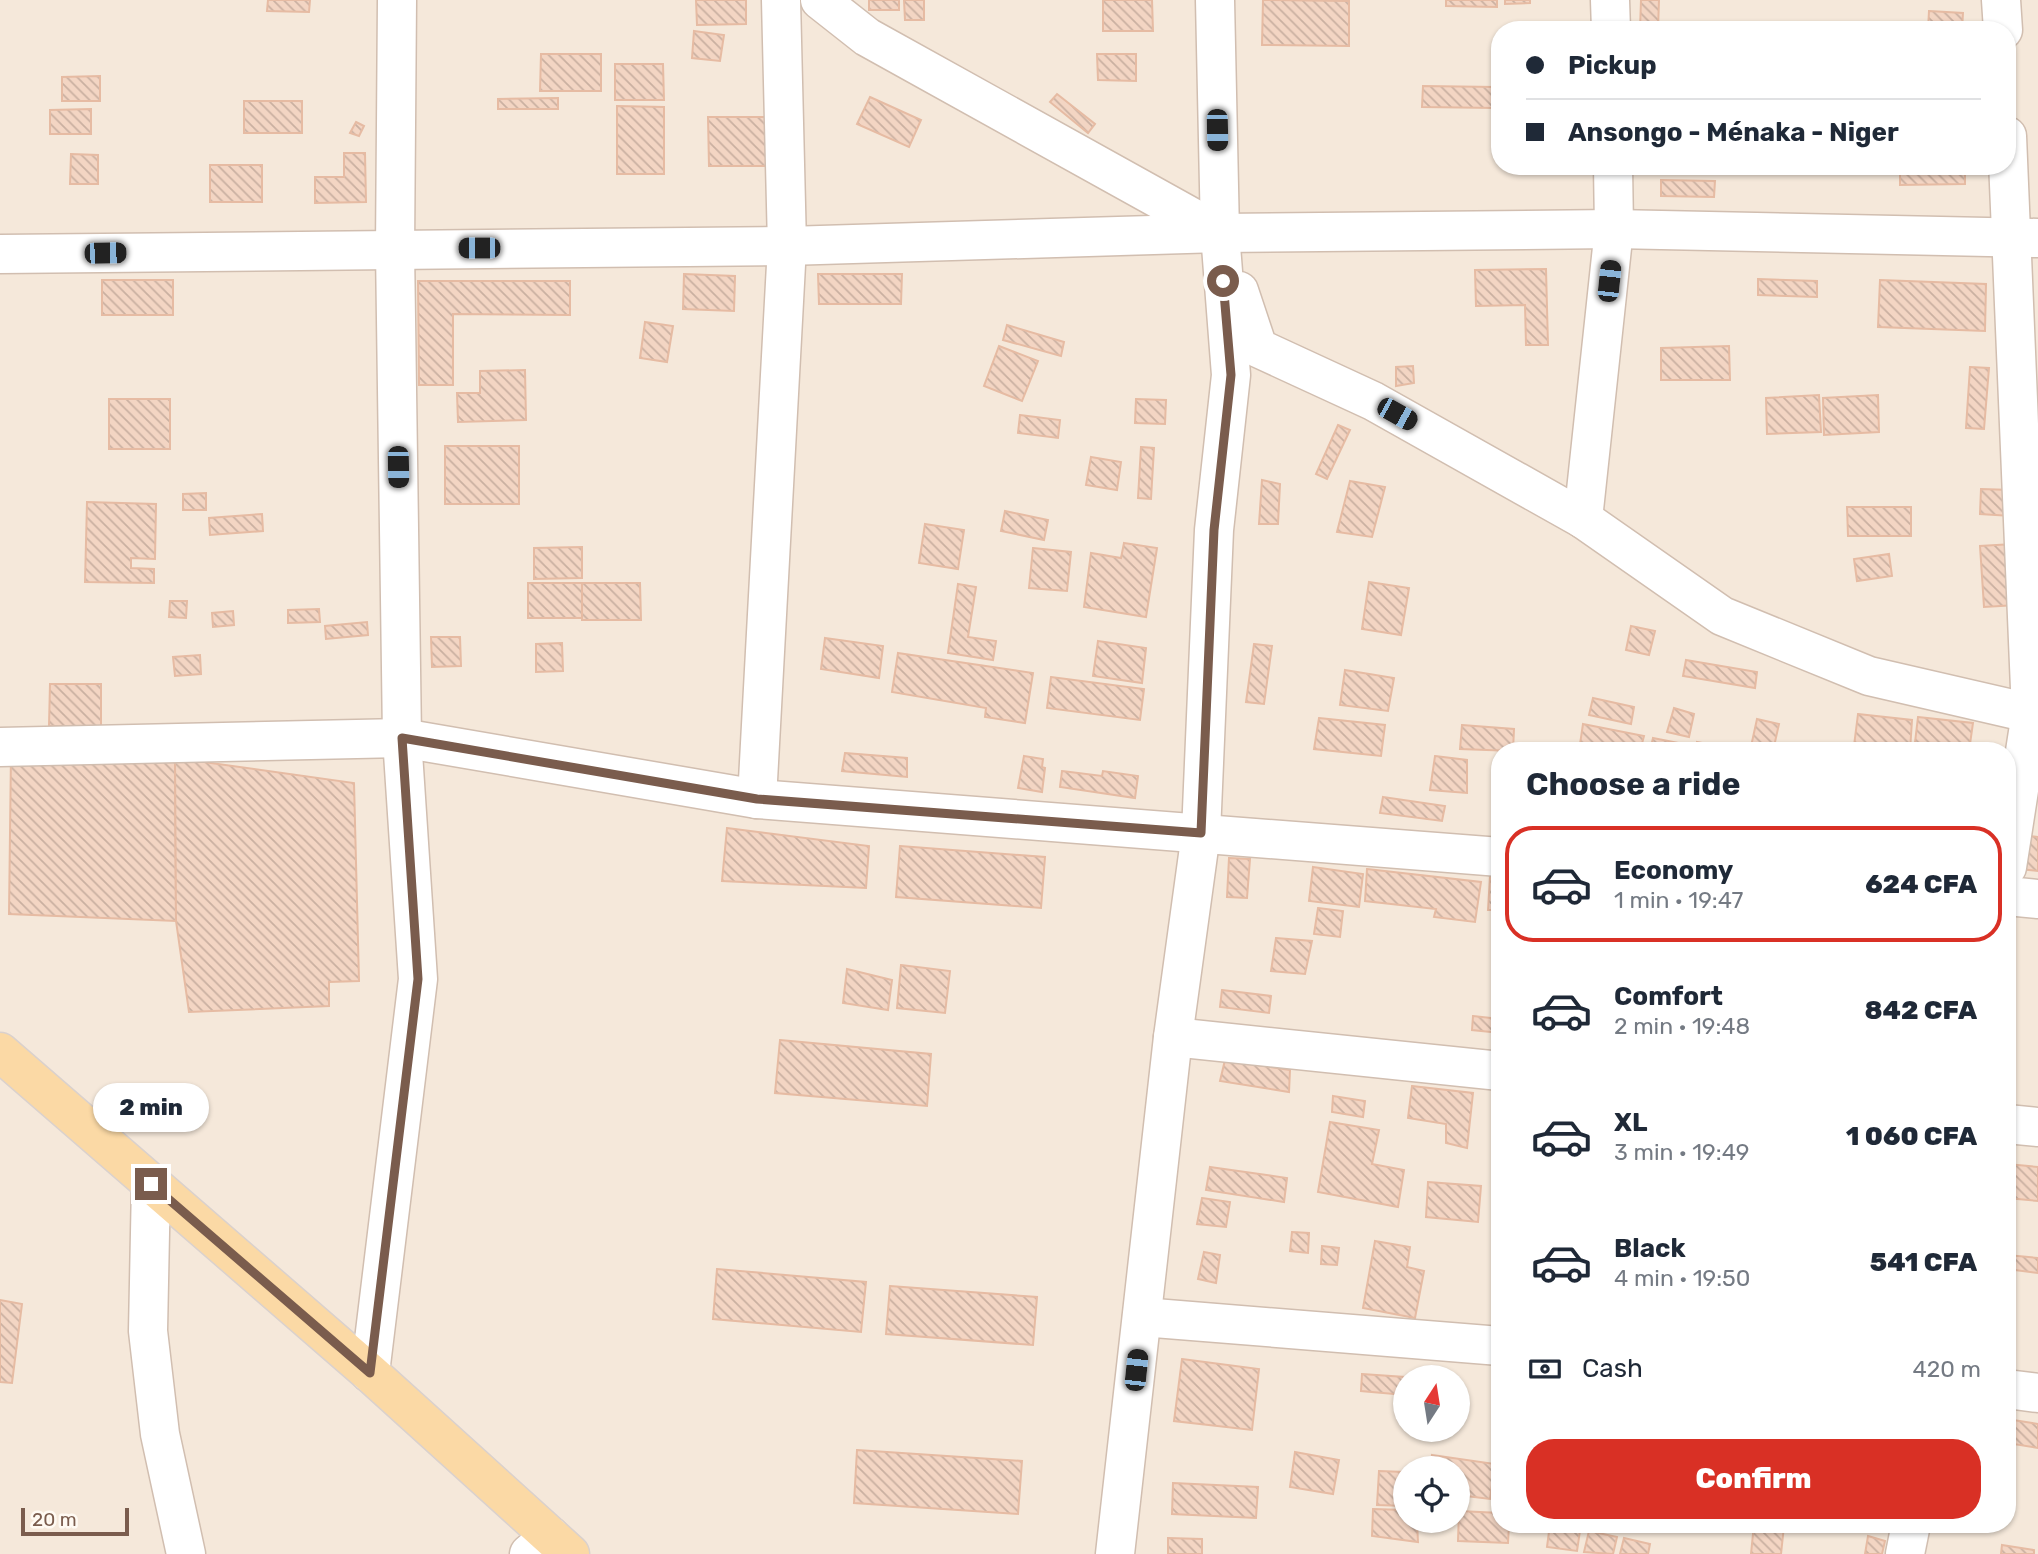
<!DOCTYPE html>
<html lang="en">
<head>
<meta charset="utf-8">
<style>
	:root { --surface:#fff; --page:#f6f6f7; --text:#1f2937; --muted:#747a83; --line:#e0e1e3; --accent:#d93025 }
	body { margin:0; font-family:Rubik,sans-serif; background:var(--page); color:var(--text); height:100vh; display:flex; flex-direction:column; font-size:26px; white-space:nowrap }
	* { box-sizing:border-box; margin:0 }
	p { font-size:23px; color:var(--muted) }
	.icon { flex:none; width:38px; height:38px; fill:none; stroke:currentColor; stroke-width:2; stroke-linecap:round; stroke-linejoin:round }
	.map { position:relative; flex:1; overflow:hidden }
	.panel { position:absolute; left:1491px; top:742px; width:525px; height:791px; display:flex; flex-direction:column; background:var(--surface); border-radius:28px; box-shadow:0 2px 5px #0004 }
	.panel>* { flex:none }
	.top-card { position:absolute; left:1491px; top:21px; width:525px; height:154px; border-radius:28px; box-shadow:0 2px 5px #0004; display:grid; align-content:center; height:154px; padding:0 35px; background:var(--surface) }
	.needle { width:46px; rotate:12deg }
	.tools { position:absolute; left:1393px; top:1365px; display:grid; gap:14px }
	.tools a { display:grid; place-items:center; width:77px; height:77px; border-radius:50%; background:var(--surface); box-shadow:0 2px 5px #0004; font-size:35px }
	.scale { position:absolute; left:21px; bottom:18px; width:108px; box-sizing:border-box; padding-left:7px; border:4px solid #7a5c4d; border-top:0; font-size:19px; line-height:24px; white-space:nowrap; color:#7a5c4d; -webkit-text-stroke:5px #fffaf3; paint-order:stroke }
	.end { position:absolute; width:32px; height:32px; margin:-16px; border:9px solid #7a5c4d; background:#fff; box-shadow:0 0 0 4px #fff }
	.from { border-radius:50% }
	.bubble { position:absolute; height:49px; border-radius:24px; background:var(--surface); box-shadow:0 2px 5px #0004; font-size:23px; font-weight:800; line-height:49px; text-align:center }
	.car { position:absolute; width:21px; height:42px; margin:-21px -10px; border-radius:9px; box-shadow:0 0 5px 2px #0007; background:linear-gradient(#222 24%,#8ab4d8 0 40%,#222 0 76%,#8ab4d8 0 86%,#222 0) }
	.top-card b { display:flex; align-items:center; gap:24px; height:66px; font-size:26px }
	.top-card b+b { border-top:2px solid var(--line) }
	.top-card i { width:18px; height:18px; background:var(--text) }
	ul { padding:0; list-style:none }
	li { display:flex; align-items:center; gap:21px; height:116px; margin:0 14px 10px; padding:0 21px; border:4px solid transparent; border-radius:28px }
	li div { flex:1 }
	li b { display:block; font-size:26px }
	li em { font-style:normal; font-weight:800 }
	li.current { border-color:var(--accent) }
	li>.icon { width:63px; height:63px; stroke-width:1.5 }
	h2 { padding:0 35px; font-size:32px; line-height:84px }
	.pay { display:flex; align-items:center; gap:18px; height:77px; padding:0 35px; font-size:26px }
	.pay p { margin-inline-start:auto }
	.cta { display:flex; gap:14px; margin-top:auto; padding:14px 35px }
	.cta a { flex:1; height:80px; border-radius:28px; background:var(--accent); color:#fff; font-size:28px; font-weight:800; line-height:80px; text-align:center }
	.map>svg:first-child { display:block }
	.residential { fill:#f5e8da; fill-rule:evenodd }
	.building { fill:url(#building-back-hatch); stroke:#e6bba3; stroke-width:2 }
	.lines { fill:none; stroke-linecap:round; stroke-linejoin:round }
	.minor-casing { stroke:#d1beb0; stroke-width:41 }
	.major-casing { stroke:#dad1cd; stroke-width:41 }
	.minor { stroke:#fff; stroke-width:38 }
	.major { stroke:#fbd9a5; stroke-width:38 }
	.route { stroke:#7a5c4d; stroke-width:9 }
</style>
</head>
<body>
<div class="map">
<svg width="2038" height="1554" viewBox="0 0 2038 1554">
	<defs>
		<pattern id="building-back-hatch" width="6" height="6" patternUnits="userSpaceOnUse" patternTransform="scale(1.75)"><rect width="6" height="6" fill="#f3d5c3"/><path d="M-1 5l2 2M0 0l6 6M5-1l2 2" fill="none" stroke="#cab0a1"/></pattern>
	</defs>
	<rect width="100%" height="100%" fill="#fdf6ec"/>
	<path class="residential" d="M0,0H2038V1554H0ZM1500,30H2007V166H1500ZM1500,751H2007V1524H1500ZM1405,1377H1458V1430H1405ZM1405,1468H1458V1521H1405Z"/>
	<g class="building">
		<polygon points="268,0 310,0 309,12 267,11"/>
		<polygon points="696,0 746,0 746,24 697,25"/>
		<rect x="869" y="0" width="30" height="10"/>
		<polygon points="904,0 924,0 924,20 905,20"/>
		<polygon points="1103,0 1152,0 1153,31 1103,31"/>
		<polygon points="1263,0 1349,1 1349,46 1262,45"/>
		<polygon points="1446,0 1497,0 1497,7 1446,6"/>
		<polygon points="1505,0 1530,0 1530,3 1505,4"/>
		<polygon points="1641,0 1659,0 1658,30 1640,30"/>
		<polygon points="1929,11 1963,13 1962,30 1928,30"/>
		<polygon points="694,31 724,35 720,61 692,58"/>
		<polygon points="541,54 601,54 601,91 540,91"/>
		<polygon points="1097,54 1136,54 1136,81 1098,80"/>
		<polygon points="615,64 663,64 664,100 615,100"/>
		<polygon points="100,76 100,101 62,101 62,77"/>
		<polygon points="1423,86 1496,87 1495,108 1422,107"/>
		<polygon points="1057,94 1095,124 1088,133 1050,102"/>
		<polygon points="870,97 921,120 909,147 857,124"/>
		<polygon points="558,98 558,109 498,109 498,99"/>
		<rect x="244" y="101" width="58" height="32"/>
		<polygon points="617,106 664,107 664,174 617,174"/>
		<polygon points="91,109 91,134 50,134 50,110"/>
		<polygon points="708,117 771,117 771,166 709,166"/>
		<polygon points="356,122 364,126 359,136 350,133"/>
		<polygon points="344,153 365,153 366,202 315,203 315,177 344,177"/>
		<polygon points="71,154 98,155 98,184 70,184"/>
		<rect x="210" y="165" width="52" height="37"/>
		<polygon points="1900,166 1965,166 1965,184 1900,185"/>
		<polygon points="1661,180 1715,181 1714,197 1661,196"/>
		<polygon points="1546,269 1548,345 1526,345 1525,305 1476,306 1475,270"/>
		<polygon points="684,274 735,276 734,311 683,309"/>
		<polygon points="818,274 902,274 901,304 819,304"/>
		<polygon points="1758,279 1817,281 1817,297 1758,295"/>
		<rect x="102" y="280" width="71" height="35"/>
		<polygon points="1880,280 1986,284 1985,331 1878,327"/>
		<polygon points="418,281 570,281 570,315 453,314 453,385 419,385"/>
		<polygon points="645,322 673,326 667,362 640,358"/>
		<polygon points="1007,325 1064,342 1061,356 1003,340"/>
		<polygon points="999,346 1038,361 1022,401 984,386"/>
		<polygon points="1729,346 1730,380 1661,380 1661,348"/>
		<polygon points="1413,366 1414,383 1396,386 1396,367"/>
		<polygon points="1970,367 1989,368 1984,429 1966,428"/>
		<polygon points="525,370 526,420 458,422 457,393 480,393 480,371"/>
		<polygon points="1819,395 1821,432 1767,434 1766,398"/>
		<polygon points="1878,395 1879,432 1824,435 1823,398"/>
		<rect x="109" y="399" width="61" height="50"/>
		<polygon points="1136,399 1166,400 1165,424 1135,423"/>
		<polygon points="1020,415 1060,420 1058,438 1018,433"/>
		<polygon points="1338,425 1350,430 1327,479 1316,474"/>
		<rect x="445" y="446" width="74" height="58"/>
		<polygon points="1141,447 1154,448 1151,499 1138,498"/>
		<polygon points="1091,457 1121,462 1117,490 1086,485"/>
		<polygon points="1262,480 1280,484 1278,524 1259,524"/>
		<polygon points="1350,481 1385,487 1372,537 1337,532"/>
		<polygon points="1981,489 2012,490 2011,516 1980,514"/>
		<polygon points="206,493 206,510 183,510 183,494"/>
		<polygon points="87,502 156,504 155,559 131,558 131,568 154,569 154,583 85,582"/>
		<polygon points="1847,507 1911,507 1911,536 1848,536"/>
		<polygon points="1005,511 1048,520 1044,540 1001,531"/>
		<polygon points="262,514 263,531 210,535 209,518"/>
		<polygon points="925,524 964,530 958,569 919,563"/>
		<polygon points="1124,543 1157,548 1146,617 1084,607 1091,553 1121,558"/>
		<polygon points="2013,544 2017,605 1984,607 1980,546"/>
		<polygon points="582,547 582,578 534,579 534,548"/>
		<polygon points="1033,548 1071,552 1067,591 1029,588"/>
		<polygon points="1889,554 1892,576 1857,581 1854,559"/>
		<polygon points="1369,582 1409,588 1401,635 1362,629"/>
		<rect x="528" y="583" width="54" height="35"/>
		<polygon points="582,583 640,583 641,620 582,620"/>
		<polygon points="958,584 976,587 968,637 996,641 993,660 948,653"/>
		<polygon points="170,601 187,601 186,618 169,617"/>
		<polygon points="319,609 320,622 288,623 288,610"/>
		<polygon points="233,611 234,625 213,627 212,613"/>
		<polygon points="367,622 368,635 326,639 325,626"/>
		<polygon points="1631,626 1655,631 1649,655 1626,650"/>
		<polygon points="431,637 460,637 461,666 432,667"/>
		<polygon points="825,638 883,646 879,678 821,669"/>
		<polygon points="1098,641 1146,648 1142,683 1093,676"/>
		<polygon points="562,643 563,671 536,672 536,644"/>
		<polygon points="1254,644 1272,646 1264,704 1246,702"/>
		<polygon points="898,653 1033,673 1025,723 985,717 986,708 892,692"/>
		<polygon points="200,655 201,674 175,676 173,657"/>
		<polygon points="1686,660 1757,672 1755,688 1683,676"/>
		<polygon points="1345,670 1394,678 1388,711 1340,705"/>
		<polygon points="1051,677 1144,689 1140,720 1047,708"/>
		<polygon points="50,684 101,684 101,726 49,726"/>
		<polygon points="1593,698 1634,707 1631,724 1589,715"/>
		<polygon points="1674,708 1694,714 1689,737 1667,732"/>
		<polygon points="1858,714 1912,720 1910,751 1886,751 1854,746"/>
		<polygon points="1918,717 1973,723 1969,751 1914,751"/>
		<polygon points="1319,718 1385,725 1381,756 1314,749"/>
		<polygon points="1757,719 1779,724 1773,751 1750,751"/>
		<polygon points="1583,724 1644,736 1640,751 1579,751"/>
		<polygon points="1462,725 1514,729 1513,751 1460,749"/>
		<polygon points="1653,738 1689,745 1689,751 1650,751"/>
		<polygon points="1697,742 1745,751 1695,751"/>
		<polygon points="11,753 175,758 176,921 9,914"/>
		<polygon points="845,753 907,758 907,777 842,771"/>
		<polygon points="1024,756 1043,759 1042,767 1045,768 1042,792 1018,788"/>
		<polygon points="1435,756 1467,760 1467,793 1430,790"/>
		<polygon points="175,758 354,783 359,981 329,982 329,1006 189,1012 176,921"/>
		<polygon points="1062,771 1102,776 1103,771 1138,776 1135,798 1060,787"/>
		<polygon points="1383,797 1445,806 1442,821 1380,813"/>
		<polygon points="727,828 869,846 866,888 722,881"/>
		<polygon points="2022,835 2038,837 2038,871 2019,869"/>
		<polygon points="900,846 1045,857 1041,908 896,897"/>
		<polygon points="1229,858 1250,859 1247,898 1227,897"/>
		<polygon points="1313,867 1363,874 1359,907 1309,901"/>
		<polygon points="1367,869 1481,882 1475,922 1434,917 1436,909 1365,901"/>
		<polygon points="1490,876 1500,877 1500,910 1488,910"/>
		<polygon points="1318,908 1343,911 1340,937 1314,934"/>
		<polygon points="1276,938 1312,941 1305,974 1271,971"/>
		<polygon points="901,965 950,971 945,1013 897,1008"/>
		<polygon points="847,969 892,980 888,1010 843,1003"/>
		<polygon points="1222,990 1271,996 1269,1013 1220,1007"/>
		<polygon points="1473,1016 1500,1019 1500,1033 1472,1030"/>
		<polygon points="780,1040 931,1054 927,1106 775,1093"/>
		<polygon points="1225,1060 1290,1070 1289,1092 1220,1081"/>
		<polygon points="1412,1086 1473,1093 1467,1148 1446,1143 1446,1124 1408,1118"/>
		<polygon points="1333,1096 1365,1101 1363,1117 1332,1112"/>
		<polygon points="1330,1122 1379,1130 1372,1164 1404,1170 1398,1207 1318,1192"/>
		<polygon points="2007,1164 2038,1167 2038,1201 2007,1198"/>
		<polygon points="1210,1167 1287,1178 1284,1202 1206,1190"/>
		<polygon points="1500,1174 1500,1213 1493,1212"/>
		<polygon points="1428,1182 1481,1186 1478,1222 1426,1217"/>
		<polygon points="1202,1198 1230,1202 1226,1227 1197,1224"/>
		<polygon points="1292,1232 1309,1233 1308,1253 1290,1251"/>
		<polygon points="1375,1241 1410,1247 1407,1267 1424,1271 1415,1318 1363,1308"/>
		<polygon points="1322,1246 1339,1248 1337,1265 1321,1264"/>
		<polygon points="1204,1252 1220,1255 1216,1283 1198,1279"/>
		<polygon points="2007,1255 2038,1258 2038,1273 2007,1269"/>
		<polygon points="717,1269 866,1282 861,1332 713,1319"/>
		<polygon points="890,1286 1037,1297 1033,1345 886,1334"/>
		<polygon points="0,1300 22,1304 12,1383 0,1382"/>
		<polygon points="1182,1359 1259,1369 1252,1430 1174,1421"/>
		<polygon points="1362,1374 1405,1377 1405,1395 1361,1391"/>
		<polygon points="2007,1419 2038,1424 2038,1448 2007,1443"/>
		<polygon points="857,1450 1022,1461 1018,1514 854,1503"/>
		<polygon points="1295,1452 1339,1460 1333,1494 1290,1487"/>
		<polygon points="1432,1455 1495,1464 1490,1499 1458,1495 1458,1468 1430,1468"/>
		<polygon points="1379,1471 1405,1472 1405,1506 1377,1505"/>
		<polygon points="1173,1483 1258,1487 1256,1518 1172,1514"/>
		<polygon points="1373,1509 1405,1510 1405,1521 1417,1521 1418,1542 1372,1536"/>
		<polygon points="1459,1511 1500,1513 1500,1524 1509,1524 1508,1543 1458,1541"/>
		<polygon points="1550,1524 1581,1524 1577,1551 1547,1547"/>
		<polygon points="1754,1524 1784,1526 1781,1554 1751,1554"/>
		<polygon points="1589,1531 1617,1537 1613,1554 1584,1552"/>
		<polygon points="1868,1536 1885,1541 1882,1554 1865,1554"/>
		<polygon points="1168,1538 1202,1539 1202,1554 1168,1554"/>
		<polygon points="1624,1538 1650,1544 1648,1554 1620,1554"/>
		<polygon points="2002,1545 2034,1550 2034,1554 2001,1554"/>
	</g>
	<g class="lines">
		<g class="minor-casing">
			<g id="minor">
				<polyline points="820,0 867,37 1220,233"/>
				<polyline points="1610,0 1611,30"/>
				<polyline points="2001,0 2003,30"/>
				<polyline points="2007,136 2031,713 2007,867"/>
				<polyline points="0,254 787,246 1220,233 1614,229 2038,238"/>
				<polyline points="1239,291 1258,348 1373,401 1583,519 1722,616 1869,676 2038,715"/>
				<polyline points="1583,519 1614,229 1613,166"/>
				<polyline points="0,747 402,738 757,799 1500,857"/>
				<polyline points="757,799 787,246 781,0"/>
				<polyline points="2007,896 2038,899"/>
				<polyline points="1173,1037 1500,1071"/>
				<polyline points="2007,1124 2038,1127"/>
				<polyline points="151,1184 148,1331 160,1434 186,1554"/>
				<polyline points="1142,1317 1500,1346"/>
				<polyline points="370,1373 418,979 402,738 395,249 397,0"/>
				<polyline points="2007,1389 2038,1393"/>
				<polyline points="529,1554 550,1536"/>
				<polyline points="1115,1554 1173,1037 1201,833 1214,530 1231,375 1220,233 1215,0"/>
				<polyline points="1905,1554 1911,1524"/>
			</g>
		</g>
		<g class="major-casing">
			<polyline id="major" points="0,1052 370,1373 570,1554"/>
		</g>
		<use href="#minor" class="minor"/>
		<use href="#major" class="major"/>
	</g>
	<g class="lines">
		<polyline class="route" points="151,1184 370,1373 418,979 402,738 757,799 1201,833 1214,530 1231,375 1223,281"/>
	</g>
</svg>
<div class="tools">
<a><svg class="needle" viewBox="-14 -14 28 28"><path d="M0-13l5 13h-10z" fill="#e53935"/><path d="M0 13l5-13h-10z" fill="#747a83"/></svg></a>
<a><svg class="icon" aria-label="locate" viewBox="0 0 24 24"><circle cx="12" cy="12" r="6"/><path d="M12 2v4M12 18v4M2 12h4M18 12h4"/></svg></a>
</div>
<div class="scale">20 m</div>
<i class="end from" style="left:1223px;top:281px"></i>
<i class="end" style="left:151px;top:1184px"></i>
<div class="bubble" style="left:93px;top:1083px;width:116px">2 min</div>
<i class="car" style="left:1217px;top:130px;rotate:179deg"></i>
<i class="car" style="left:479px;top:248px;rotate:270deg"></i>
<i class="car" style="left:105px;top:253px;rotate:89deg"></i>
<i class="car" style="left:1609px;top:281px;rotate:6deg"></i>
<i class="car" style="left:1397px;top:414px;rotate:119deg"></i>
<i class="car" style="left:398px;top:467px;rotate:179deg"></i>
<i class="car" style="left:1136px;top:1370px;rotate:6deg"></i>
<div class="top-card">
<b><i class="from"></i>Pickup</b>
<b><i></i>Ansongo - Ménaka - Niger</b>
</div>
<section class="panel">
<h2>Choose a ride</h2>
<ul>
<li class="current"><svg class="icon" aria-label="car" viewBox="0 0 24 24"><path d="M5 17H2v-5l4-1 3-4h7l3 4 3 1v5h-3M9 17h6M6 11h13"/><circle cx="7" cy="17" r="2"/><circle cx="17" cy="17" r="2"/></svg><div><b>Economy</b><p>1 min · 19:47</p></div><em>624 CFA</em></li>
<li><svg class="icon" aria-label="car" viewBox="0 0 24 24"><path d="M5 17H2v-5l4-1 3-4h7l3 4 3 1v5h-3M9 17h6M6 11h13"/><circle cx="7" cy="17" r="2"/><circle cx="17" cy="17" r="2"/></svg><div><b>Comfort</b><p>2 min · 19:48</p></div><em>842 CFA</em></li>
<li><svg class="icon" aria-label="car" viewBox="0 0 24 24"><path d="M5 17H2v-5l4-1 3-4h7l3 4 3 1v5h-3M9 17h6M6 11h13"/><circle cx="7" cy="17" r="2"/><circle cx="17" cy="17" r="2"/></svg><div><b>XL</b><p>3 min · 19:49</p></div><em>1 060 CFA</em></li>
<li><svg class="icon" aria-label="car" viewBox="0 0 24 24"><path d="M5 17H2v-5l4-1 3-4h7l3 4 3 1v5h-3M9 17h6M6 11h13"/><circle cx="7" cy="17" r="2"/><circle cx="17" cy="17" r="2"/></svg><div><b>Black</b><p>4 min · 19:50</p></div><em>541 CFA</em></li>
</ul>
<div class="pay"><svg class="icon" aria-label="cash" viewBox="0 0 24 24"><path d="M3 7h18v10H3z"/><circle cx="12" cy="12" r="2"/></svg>Cash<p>420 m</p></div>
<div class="cta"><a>Confirm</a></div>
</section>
</div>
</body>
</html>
